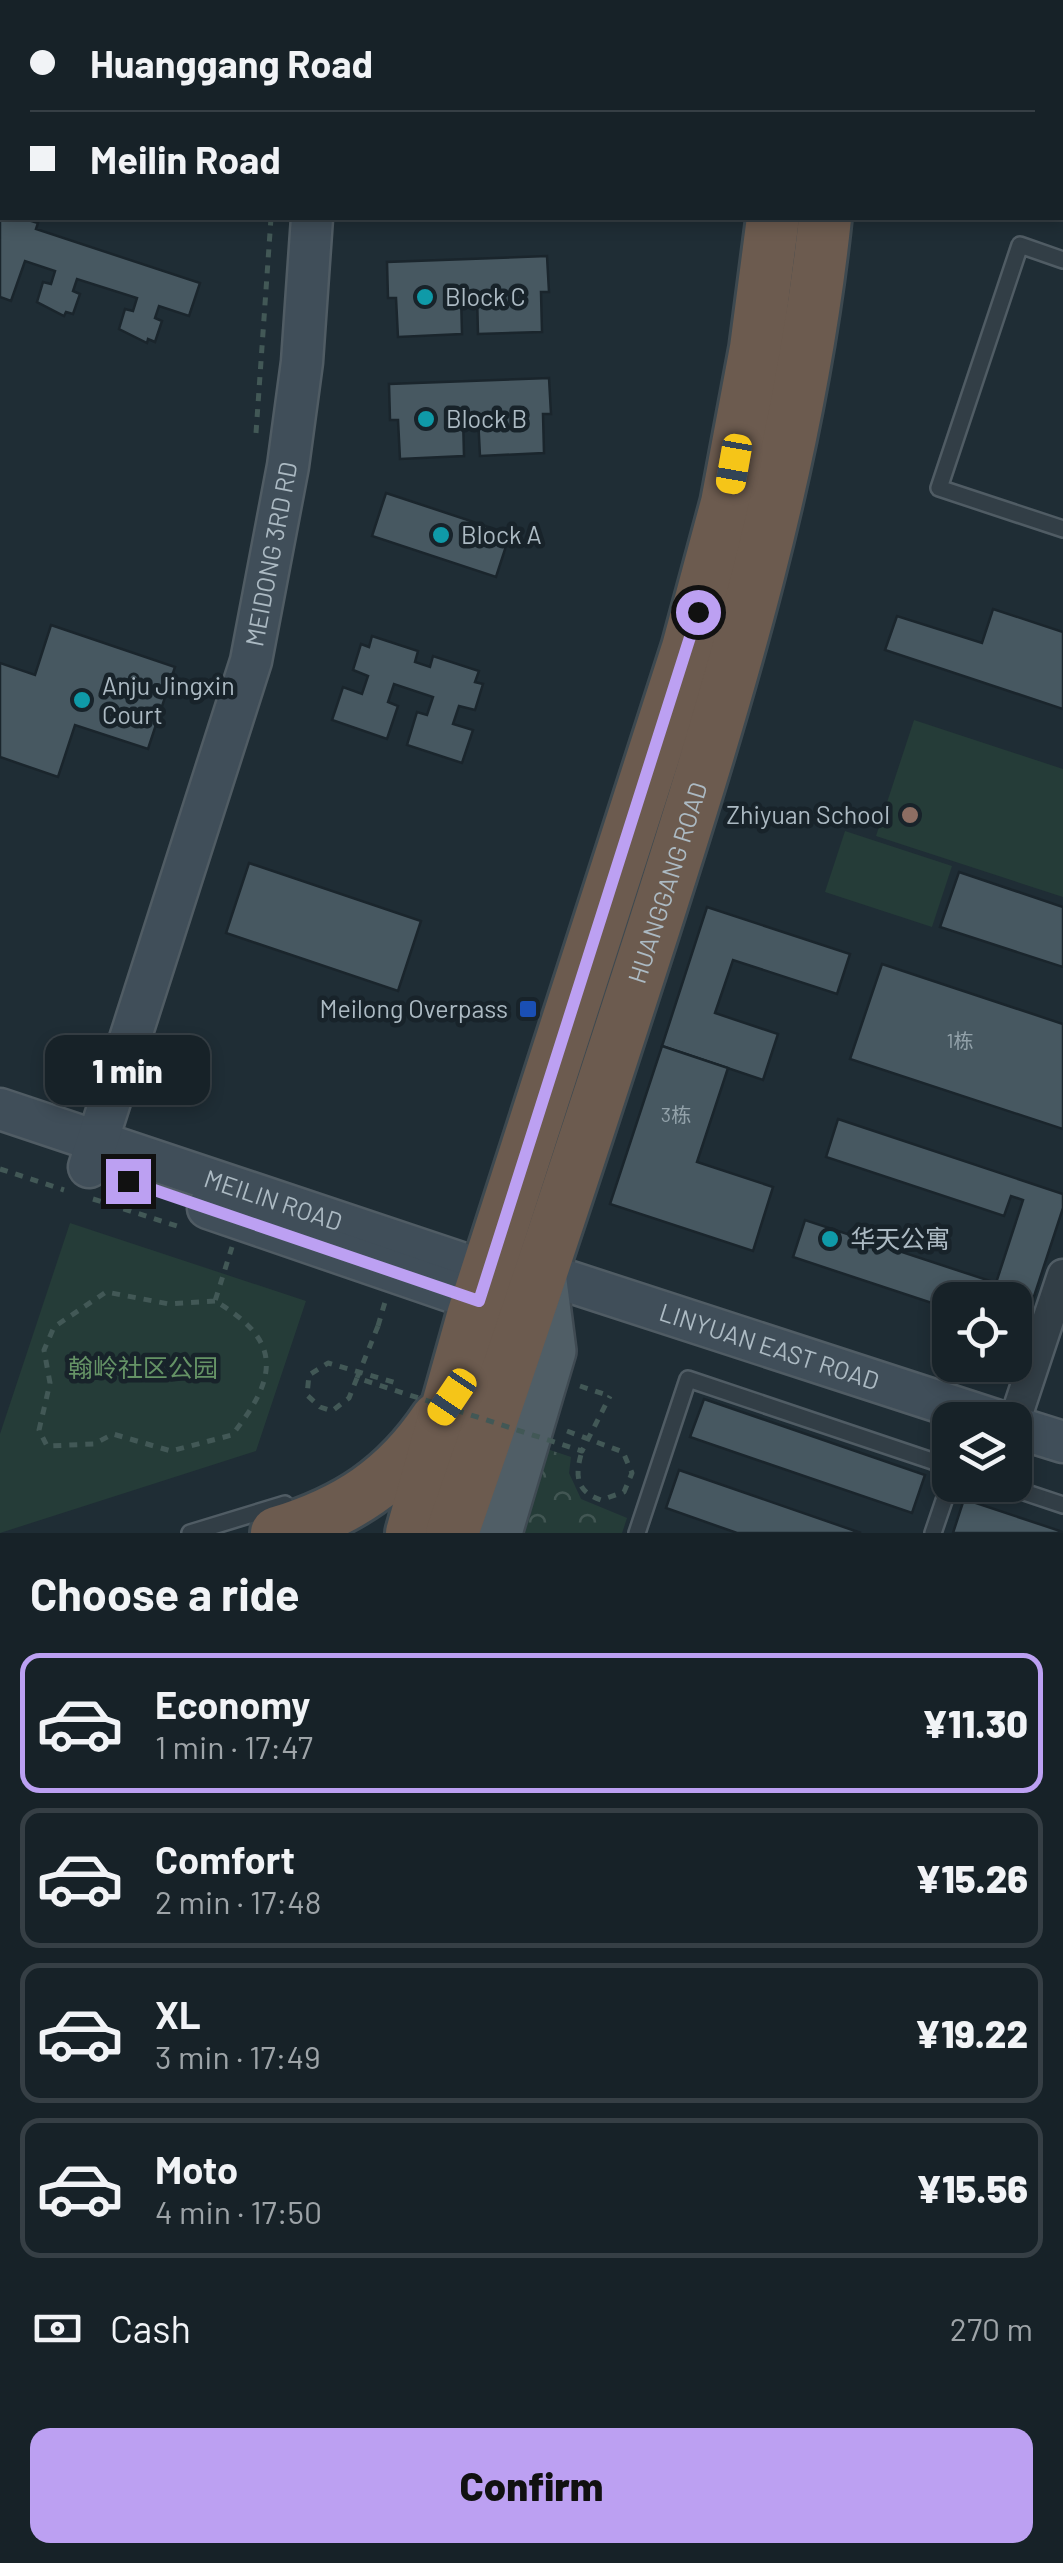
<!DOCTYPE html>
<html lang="en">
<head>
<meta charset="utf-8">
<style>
	:root { --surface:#172228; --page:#202a30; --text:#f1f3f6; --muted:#9ea4a8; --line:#363f45; --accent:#bca0f2 }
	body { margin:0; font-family:Barlow,"Noto Sans SC",sans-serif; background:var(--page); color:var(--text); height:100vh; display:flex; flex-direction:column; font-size:38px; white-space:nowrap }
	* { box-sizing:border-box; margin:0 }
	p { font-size:32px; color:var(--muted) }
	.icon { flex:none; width:55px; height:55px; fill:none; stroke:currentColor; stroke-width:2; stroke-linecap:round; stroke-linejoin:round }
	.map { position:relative; height:1533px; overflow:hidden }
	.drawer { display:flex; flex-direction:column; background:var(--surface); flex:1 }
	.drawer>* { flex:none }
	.guide { position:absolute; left:0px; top:0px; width:1065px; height:220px; box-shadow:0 5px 15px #0003,0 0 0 2px var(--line); display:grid; align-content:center; height:220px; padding:0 30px; background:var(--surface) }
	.controls { position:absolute; left:932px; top:1282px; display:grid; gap:20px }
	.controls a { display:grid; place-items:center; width:100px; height:100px; border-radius:20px; background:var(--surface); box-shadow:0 5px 15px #0003,0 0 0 2px var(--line); font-size:50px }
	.end { position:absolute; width:45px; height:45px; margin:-22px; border:12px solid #bca0f2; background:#111; box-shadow:0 0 0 5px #111 }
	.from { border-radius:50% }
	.bubble { position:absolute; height:70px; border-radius:20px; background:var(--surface); box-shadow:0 5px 15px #0003,0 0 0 2px var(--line); font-size:32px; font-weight:800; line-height:70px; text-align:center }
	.car { position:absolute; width:30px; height:60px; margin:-30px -15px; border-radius:12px; box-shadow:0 0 8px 2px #0007; background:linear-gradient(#f5c518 24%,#345 0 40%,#f5c518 0 76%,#345 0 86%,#f5c518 0) }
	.guide b { display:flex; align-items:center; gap:35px; height:95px; font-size:38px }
	.guide b+b { border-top:2px solid var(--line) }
	.guide i { width:25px; height:25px; background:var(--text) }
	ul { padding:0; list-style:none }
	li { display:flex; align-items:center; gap:30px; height:140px; margin:0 20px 15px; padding:0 10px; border:5px solid var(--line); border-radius:20px }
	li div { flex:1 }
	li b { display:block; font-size:38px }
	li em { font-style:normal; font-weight:800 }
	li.current { border-color:var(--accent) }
	li>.icon { width:90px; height:90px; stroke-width:1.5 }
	h2 { padding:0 30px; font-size:45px; line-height:120px }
	.pay { display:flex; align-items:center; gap:25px; height:110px; padding:0 30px; font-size:38px }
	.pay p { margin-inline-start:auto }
	.cta { display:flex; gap:20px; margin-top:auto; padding:20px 30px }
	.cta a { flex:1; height:115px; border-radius:20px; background:var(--accent); color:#111; font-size:40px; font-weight:800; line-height:115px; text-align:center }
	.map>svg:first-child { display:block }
	.forest { fill:url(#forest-crowns) }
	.green { fill:#253c38 }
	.building { fill:#475861; stroke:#1a252c; stroke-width:2.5 }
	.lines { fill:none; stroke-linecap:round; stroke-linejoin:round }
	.lane-casing { stroke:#505c64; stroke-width:20 }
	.street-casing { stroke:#505c64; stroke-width:35 }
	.secondary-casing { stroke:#505c64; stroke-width:45 }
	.primary-casing { stroke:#3f4a52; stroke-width:50 }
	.highway-casing { stroke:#3d4950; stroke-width:58 }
	.path { stroke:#425856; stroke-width:5; stroke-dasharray:8 8; stroke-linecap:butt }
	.lane { stroke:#323e46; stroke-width:15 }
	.street { stroke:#323e46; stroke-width:30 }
	.secondary { stroke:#404e59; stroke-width:40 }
	.primary { stroke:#505e66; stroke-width:45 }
	.highway { stroke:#6c5b4f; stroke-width:52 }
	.path-bridge { stroke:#425856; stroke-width:5; stroke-dasharray:8 8; stroke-linecap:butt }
	.route { stroke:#bca0f2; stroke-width:12 }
	.culture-dot { fill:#0f9aa8; stroke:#18232a; stroke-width:4 }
	.education-dot { fill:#8d6e63; stroke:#18232a; stroke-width:4 }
	.transit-dot { fill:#1a4fb4; stroke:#18232a; stroke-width:4 }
	.labels { text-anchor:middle; stroke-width:9; stroke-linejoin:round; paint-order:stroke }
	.number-label { font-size:20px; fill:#93a2aa }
	.poi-label { font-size:25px; fill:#acbac3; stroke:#18232a; text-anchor:start }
	.street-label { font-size:25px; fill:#acbac3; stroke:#18232a }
	.park-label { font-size:25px; fill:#659366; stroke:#18232a }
</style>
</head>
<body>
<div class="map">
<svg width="1063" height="1533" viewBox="0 0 1063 1533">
	<defs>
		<pattern id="forest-crowns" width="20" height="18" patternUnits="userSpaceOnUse" patternTransform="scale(2.5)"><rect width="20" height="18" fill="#253c38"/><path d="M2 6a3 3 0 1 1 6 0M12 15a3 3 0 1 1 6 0" fill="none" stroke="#425653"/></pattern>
	</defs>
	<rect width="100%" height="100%" fill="#1f2d35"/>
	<polygon class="forest" points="547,1449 571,1457 569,1473 581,1499 627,1518 622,1533 524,1533"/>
	<g class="green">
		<polygon points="914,720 1063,769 1063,897 876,836"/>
		<polygon points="845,831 952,866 932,927 825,892"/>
		<polygon points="70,1223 306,1301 256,1451 0,1533 0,1434"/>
	</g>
	<g class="building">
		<polygon points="113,0 189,0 197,2 113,2"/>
		<polygon points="0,210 2,218 22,218 38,223 36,229 200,283 189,316 159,306 155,318 162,321 155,342 148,339 147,343 119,329 125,309 133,311 137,298 77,279 73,291 80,294 73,314 66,312 64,316 37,302 43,282 51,284 55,271 25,261 11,301 0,297"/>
		<polygon points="547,256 549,292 541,292 542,332 478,334 477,295 461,295 462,334 398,337 396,298 388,298 387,262"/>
		<polygon points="549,378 551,414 543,414 544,453 480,456 478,417 463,417 464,456 400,459 398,420 390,420 389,384"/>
		<polygon points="386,493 510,534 496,577 372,536"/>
		<polygon points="993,609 1063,632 1063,709 885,650 897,616 982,643"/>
		<polygon points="51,625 175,667 148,749 75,725 58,777 0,757 0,663 35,675"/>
		<polygon points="372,636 418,651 415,662 430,667 433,656 479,671 475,682 483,684 475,710 459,706 453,724 473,730 462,763 407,745 417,712 427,715 433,697 394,684 388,702 398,706 387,739 332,720 343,687 362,694 368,676 353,670 361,644 369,647"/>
		<polygon points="249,863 421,921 398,991 226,933"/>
		<polygon points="959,872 1063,907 1063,967 940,927"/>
		<polygon points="707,907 850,954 837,994 733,960 715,1013 778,1034 763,1080 662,1046"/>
		<polygon points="882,964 1063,1024 1063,1129 850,1059"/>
		<polygon points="662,1046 728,1068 697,1162 773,1187 753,1251 610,1204"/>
		<polygon points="838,1119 1063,1194 1063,1208 1022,1333 1015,1331 1015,1300 950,1300 950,1309 793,1257 805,1220 996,1283 1023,1200 1011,1196 1004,1216 826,1157"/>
		<polygon points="704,1399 925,1475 912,1513 690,1437"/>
		<polygon points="679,1470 861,1533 737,1533 666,1508"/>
		<polygon points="964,1499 1063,1532 1063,1533 953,1533"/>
	</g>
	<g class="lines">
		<g class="lane-casing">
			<g id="lane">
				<polyline points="1063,260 1020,245 939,488 1063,529"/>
				<polyline points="1003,1485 1063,1505"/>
				<polyline points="190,1533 285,1504"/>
				<polyline points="637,1533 688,1379 950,1467"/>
				<polyline points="933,1533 950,1483"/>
			</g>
		</g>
		<g class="street-casing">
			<polyline id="street" points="1015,1420 1063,1275"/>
		</g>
		<g class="secondary-casing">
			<g id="secondary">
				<polyline points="299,0 299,2"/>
				<path id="s1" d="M0,1109L488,1272"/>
				<path id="s2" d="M89,1167L251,661L288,466L302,362L312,218"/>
				<polyline points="208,1208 479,1301"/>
				<path id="s3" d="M543,1273L995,1420"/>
				<polyline points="1015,1427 1063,1442"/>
			</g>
		</g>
		<g class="primary-casing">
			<polyline id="primary" points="499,1533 553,1351 543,1273"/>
		</g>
		<g class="highway-casing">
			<g id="highway">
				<polyline points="785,2 785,0"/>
				<polyline points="840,2 841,0"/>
				<path d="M277,1533C347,1512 396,1480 437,1419"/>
				<polyline points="412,1533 473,1316 688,648 727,503 756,348 773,218"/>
				<path id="s4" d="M452,1533C522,1333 588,1132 653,930C728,695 799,463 825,218"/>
			</g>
		</g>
		<g class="path">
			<polyline points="260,0 260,2"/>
			<polyline points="256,433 271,218"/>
			<polyline points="0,1169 64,1190"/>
			<polyline points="93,1199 183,1228"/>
			<path d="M215,1301L169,1304L106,1292L54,1327L44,1350L50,1383L39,1430L47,1446L94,1444L113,1434L171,1451L232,1435C278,1377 283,1341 215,1301L232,1247"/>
			<polyline points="378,1326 385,1302"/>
			<polyline points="357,1378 349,1398 332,1411 320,1407 307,1395 309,1375 328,1363 400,1384"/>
			<polyline points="580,1386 610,1396"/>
			<path d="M567,1431L623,1452L632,1473L624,1492L601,1500C575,1491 575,1475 582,1451"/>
		</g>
		<use href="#lane" class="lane"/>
		<use href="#street" class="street"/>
		<use href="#secondary" class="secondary"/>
		<use href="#primary" class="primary"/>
		<use href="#highway" class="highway"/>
		<polyline class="path-bridge" points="378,1326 357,1378 582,1451 610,1396"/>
	</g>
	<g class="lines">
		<polyline class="route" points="128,1181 479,1301 698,612"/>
	</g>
	<g class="culture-dot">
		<circle cx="425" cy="297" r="10"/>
		<circle cx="426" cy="419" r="10"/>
		<circle cx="441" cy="535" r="10"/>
		<circle cx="82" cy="700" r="10"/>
		<circle cx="830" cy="1239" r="10"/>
	</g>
	<circle class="education-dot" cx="910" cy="815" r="10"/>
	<rect class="transit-dot" x="518" y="999" width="20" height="20" rx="5"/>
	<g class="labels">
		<g class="number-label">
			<text x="960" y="1048">1栋</text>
			<text x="676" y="1122">3栋</text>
		</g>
		<g class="poi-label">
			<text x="445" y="306">Block C</text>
			<text x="446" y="428">Block B</text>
			<text x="461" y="544">Block A</text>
			<text x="102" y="695">Anju Jingxin<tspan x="102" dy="29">Court</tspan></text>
			<text x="890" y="824" text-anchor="end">Zhiyuan School</text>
			<text x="508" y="1018" text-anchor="end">Meilong Overpass</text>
			<text x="850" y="1248">华天公寓</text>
		</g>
		<g class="street-label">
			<text dy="9" stroke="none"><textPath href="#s2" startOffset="640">MEIDONG 3RD RD</textPath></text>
			<text dy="9" stroke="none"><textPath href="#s4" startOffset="685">HUANGGANG ROAD</textPath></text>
			<text dy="9" stroke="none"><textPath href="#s1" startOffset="288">MEILIN ROAD</textPath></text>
			<text dy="9" stroke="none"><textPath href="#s3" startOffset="238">LINYUAN EAST ROAD</textPath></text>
		</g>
		<g class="park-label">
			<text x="143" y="1377">翰岭社区公园</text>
		</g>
	</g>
</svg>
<div class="controls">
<a><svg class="icon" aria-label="locate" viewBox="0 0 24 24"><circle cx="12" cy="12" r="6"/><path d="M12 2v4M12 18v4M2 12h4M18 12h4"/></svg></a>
<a><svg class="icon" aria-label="layers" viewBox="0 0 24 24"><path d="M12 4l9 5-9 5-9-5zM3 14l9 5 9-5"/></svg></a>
</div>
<i class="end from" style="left:698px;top:612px"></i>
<i class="end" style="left:128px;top:1181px"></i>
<div class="bubble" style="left:45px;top:1035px;width:165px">1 min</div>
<i class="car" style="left:734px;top:464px;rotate:190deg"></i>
<i class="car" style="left:452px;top:1397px;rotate:214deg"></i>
<div class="guide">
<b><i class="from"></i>Huanggang Road</b>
<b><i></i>Meilin Road</b>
</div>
</div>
<section class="drawer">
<h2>Choose a ride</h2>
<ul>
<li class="current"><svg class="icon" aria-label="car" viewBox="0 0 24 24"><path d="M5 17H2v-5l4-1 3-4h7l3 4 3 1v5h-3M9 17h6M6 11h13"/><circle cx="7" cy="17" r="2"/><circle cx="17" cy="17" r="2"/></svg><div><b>Economy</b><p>1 min · 17:47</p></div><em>¥11.30</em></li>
<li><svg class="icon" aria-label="car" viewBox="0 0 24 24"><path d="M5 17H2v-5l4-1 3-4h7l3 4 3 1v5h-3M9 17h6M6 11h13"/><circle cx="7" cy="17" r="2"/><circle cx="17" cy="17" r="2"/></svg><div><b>Comfort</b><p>2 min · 17:48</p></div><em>¥15.26</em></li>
<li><svg class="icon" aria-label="car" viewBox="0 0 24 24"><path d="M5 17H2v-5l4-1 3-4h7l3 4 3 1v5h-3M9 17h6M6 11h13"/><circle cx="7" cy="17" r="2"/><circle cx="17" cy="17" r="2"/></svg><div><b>XL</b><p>3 min · 17:49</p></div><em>¥19.22</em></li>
<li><svg class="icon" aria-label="car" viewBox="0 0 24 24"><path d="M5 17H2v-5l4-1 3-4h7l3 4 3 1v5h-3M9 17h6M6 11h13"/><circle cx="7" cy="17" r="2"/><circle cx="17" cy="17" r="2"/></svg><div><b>Moto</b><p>4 min · 17:50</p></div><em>¥15.56</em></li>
</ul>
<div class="pay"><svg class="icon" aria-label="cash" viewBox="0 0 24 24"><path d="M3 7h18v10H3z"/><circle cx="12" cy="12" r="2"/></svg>Cash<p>270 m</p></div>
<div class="cta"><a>Confirm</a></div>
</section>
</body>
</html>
